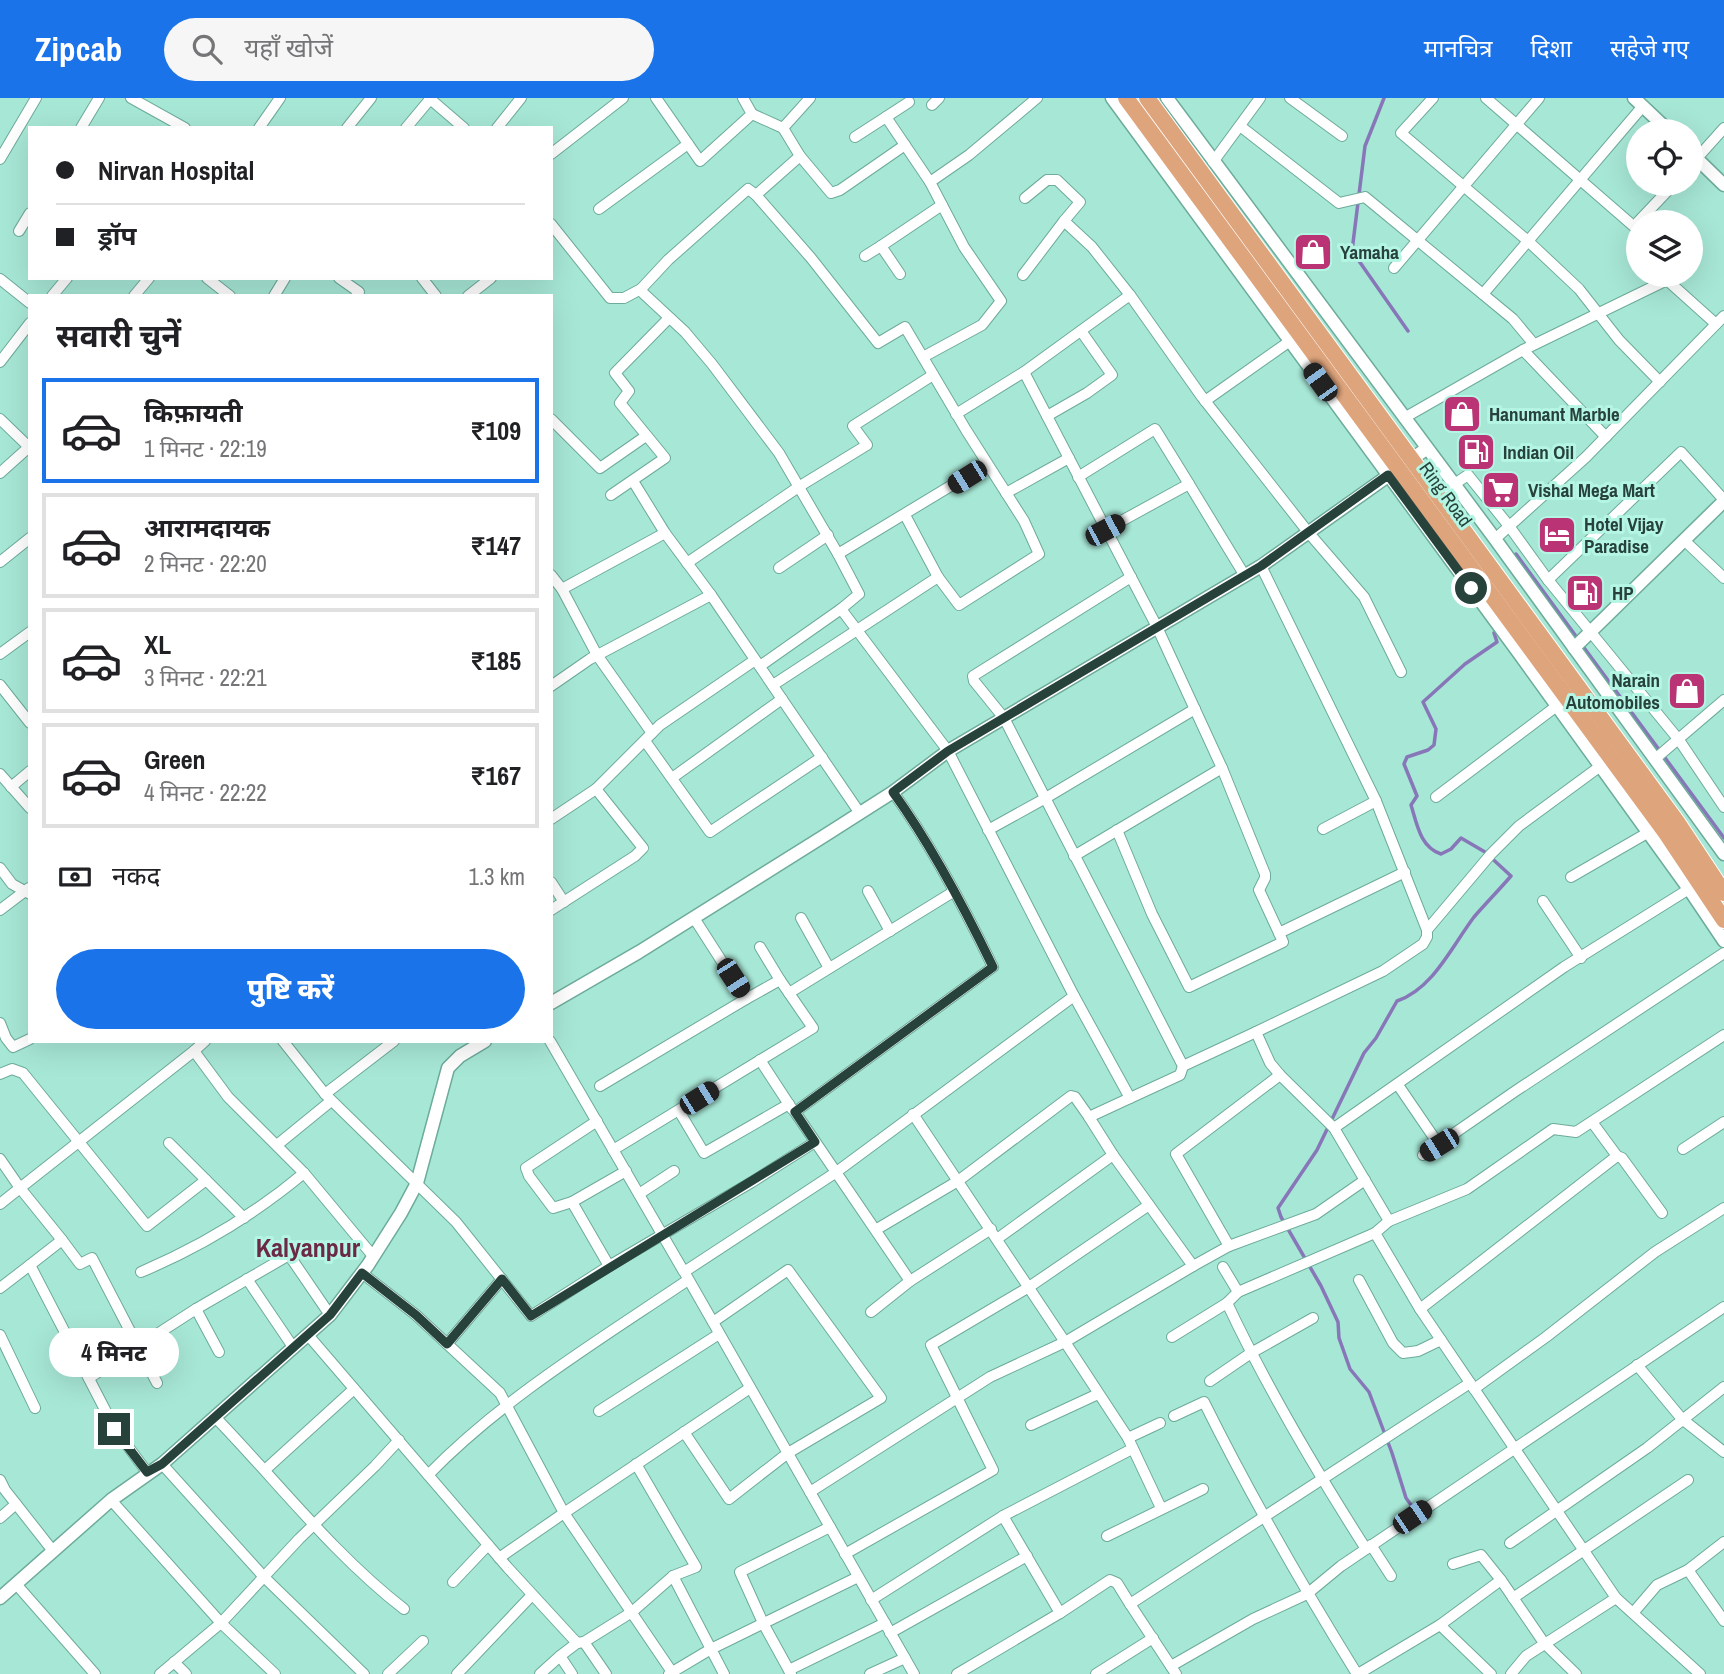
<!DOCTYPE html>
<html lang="hi">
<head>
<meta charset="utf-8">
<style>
	:root { --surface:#fff; --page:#f6f6f6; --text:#202124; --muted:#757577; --line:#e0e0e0; --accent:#1a73e8 }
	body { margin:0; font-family:"Archivo Narrow","Noto Sans Devanagari",sans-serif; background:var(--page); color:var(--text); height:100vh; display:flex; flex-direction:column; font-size:26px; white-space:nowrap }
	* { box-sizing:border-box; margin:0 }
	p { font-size:23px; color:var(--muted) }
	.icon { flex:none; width:38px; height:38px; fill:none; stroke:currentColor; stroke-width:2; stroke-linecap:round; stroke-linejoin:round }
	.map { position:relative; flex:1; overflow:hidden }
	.side { position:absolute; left:28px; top:196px; width:525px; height:749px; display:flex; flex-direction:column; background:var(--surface); border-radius:0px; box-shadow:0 7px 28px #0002 }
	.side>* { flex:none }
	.guide { position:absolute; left:28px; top:28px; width:525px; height:154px; border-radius:0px; box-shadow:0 7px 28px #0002; display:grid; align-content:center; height:154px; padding:0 28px; background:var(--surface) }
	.tools { position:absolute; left:1626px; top:21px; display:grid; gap:14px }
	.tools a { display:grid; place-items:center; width:77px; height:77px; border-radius:50%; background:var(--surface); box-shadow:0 7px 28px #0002; font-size:35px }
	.end { position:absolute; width:32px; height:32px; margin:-16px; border:9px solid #27423b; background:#fff; box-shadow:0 0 0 4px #fff }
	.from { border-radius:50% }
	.bubble { position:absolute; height:49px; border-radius:24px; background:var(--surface); box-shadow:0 7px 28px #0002; font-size:23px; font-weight:800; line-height:49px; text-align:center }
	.car { position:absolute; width:21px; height:42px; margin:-21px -10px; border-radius:9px; box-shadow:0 0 5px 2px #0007; background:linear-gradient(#222 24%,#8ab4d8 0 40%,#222 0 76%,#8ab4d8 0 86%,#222 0) }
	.guide b { display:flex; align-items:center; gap:24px; height:66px; font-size:26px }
	.guide b+b { border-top:2px solid var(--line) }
	.guide i { width:18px; height:18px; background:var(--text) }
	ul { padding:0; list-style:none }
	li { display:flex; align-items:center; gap:21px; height:105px; margin:0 14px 10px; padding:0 14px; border:4px solid var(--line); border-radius:0px }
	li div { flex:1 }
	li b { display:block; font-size:26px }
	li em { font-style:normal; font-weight:800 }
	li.active { border-color:var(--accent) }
	li>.icon { width:63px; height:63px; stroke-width:1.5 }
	h2 { padding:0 28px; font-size:32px; line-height:84px }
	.pay { display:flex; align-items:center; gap:18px; height:77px; padding:0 28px; font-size:26px }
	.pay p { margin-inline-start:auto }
	.primary-button { display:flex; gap:14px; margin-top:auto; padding:14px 28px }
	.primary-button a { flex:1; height:80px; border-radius:42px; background:var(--accent); color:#fff; font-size:28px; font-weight:800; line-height:80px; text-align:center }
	header { display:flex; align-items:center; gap:42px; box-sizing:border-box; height:98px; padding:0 35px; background:var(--accent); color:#fff }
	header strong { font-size:33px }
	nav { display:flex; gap:38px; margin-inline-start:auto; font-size:24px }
	.search { width:490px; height:63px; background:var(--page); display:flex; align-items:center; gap:18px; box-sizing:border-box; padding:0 24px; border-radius:38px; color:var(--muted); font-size:26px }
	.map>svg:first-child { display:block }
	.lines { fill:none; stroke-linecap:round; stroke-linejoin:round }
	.stream { stroke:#8877b8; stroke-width:3.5 }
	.minor-casing { stroke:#6dab9a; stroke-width:12 }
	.tertiary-casing { stroke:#6dab9a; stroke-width:15 }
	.trunk-casing { stroke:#fff; stroke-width:18 }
	.minor { stroke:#fff; stroke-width:10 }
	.tertiary { stroke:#fff; stroke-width:12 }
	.trunk { stroke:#dea47c; stroke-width:16 }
	.route { stroke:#27423b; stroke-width:9 }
	.labels { text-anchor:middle; stroke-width:6; stroke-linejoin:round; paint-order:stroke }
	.poi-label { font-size:19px; font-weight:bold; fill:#27423b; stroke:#b4f5e3; text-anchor:start }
	.street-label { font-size:19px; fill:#27423b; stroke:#b4f5e3 }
	.district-label { font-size:26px; font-weight:bold; fill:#6b2946; stroke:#b4f5e3 }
</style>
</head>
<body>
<header>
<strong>Zipcab</strong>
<div class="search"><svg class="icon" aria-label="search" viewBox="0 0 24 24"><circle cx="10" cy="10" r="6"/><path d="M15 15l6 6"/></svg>यहाँ खोजें</div>
<nav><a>मानचित्र</a><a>दिशा</a><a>सहेजे गए</a></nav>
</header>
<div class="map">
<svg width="1724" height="1576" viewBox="0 0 1724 1576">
	<rect width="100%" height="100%" fill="#a7e7d6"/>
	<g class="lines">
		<g class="stream">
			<polyline points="1384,0 1365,48 1352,153 1408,233"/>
			<polyline points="1516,456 1578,541"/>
			<polyline points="1582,547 1724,740"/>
			<path d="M1414,1411L1406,1400L1392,1355L1369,1294L1350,1271L1339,1240L1338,1224L1321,1188L1281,1119L1278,1110L1317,1052L1364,955L1376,940L1397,903C1433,891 1452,848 1474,819C1486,805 1499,792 1511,778L1485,754L1461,740L1451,751L1441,756C1420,749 1417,726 1411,707L1417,698L1404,666L1407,659L1428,652L1434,647L1436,631L1423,604L1465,566L1497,544L1494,535"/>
		</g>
		<g class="minor-casing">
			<g id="minor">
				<polyline points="131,0 185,30"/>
				<polyline points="429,0 464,30"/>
				<polyline points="656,0 700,63 752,16 743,0"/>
				<polyline points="1290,0 1342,38"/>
				<polyline points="1433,0 1401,35 1528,143 1579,191 1619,242 1660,284"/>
				<polyline points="1486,0 1638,132"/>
				<polyline points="909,4 886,19 930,84"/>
				<polyline points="932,7 939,0"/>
				<polyline points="752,16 783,30 800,58 756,97 811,160 878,245 905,229 966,332 1024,423 1039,456 959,507 938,479 773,587"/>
				<polyline points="1240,28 1339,105 1365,99 1513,221 1533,245"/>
				<polyline points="81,30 99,0"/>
				<polyline points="259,30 280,0"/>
				<polyline points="347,30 371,0"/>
				<polyline points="406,30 431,0"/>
				<polyline points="497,30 521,0"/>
				<polyline points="783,30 810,0"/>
				<polyline points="855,39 886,19"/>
				<polyline points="551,56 623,0"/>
				<polyline points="800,58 831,95 840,92 905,47"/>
				<polyline points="0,61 36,0"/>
				<polyline points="1213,64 1260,0"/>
				<polyline points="1690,68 1724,30"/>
				<polyline points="756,97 748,91 668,162 641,191 643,195 685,234 712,266 779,355 838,456 859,496 841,511"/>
				<polyline points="1025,100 1047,82 1057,82 1080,104 1064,123"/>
				<polyline points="599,111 688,46"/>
				<polyline points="1638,124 1674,86"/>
				<polyline points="551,126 610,200 624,200 641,191"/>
				<polyline points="19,133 30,115"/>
				<polyline points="865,158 881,148"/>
				<polyline points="1394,170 1539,0"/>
				<polyline points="900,176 881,148 942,107"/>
				<polyline points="1023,177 1064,123 1092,149 1130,197"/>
				<polyline points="207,180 230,198"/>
				<polyline points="339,180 359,194 356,198"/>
				<polyline points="422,180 436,198"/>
				<polyline points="0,181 30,205"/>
				<polyline points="1483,196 1643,8"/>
				<polyline points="52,198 67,180"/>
				<polyline points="134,198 149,180"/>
				<polyline points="274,198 285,180"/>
				<polyline points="468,198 491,180"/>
				<polyline points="923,259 982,227 1001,203 964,149 930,84 969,57 1037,0"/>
				<polyline points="0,264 30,225"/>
				<polyline points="1024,274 1130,197 1202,299 1308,434 1364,499 1401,574"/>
				<polyline points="1205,303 1290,243"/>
				<polyline points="956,316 1024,274 1157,529 1222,670 1074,758"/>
				<polyline points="1047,318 1087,295 1112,277 1081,233"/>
				<polyline points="1404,320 1523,252"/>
				<polyline points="0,321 29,349 30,347"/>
				<polyline points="551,321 600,370 646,338"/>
				<polyline points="1606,339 1523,252 1667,182 1716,226"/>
				<polyline points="0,375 29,349"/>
				<polyline points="1078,379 1155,331 1189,386"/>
				<polyline points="633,383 665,435 711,497"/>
				<polyline points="1006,395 1069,360"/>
				<polyline points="611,397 665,360 620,305 629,293 615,275 669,220"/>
				<polyline points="1438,397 1468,377 1509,428 1548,482 1679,642 1724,709"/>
				<polyline points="905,417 938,479"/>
				<polyline points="1105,432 1189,386 1245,478"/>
				<polyline points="1495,441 1586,359 1724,218"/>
				<polyline points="1684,442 1724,480"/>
				<polyline points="838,456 987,366"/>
				<polyline points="0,464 30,440"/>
				<polyline points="687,465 800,388 867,347 853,328 933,277"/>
				<polyline points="1261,468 1376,703 1427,832 1427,839 1423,846 1383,873 1256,934 1270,965 1280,977 1334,1030 1389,1123 1375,1135 1420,1211 1616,1500 1700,1576"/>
				<polyline points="779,470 828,437"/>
				<polyline points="551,477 562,491 597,557 652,635"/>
				<polyline points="1131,479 973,578 974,583 1004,620 1183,968 1256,934"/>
				<polyline points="1548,482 1681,354 1724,402"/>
				<polyline points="562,491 665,435"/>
				<polyline points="0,556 30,534"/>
				<polyline points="760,568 841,511 948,653 1074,898 1130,1000 1180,977 1183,968"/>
				<polyline points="0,587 30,625"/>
				<polyline points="551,588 590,561 711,497 859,714"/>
				<polyline points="645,643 710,734 822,659"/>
				<polyline points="1655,661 1724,602"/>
				<polyline points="1222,670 1265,776 1265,780 1259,792 1279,835 1405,774"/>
				<polyline points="0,676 30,710"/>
				<polyline points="672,680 782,601"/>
				<polyline points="11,689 30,673"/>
				<path d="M893,694C932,748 964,809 993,869L795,1014L910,1183"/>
				<polyline points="1436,699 1562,604"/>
				<polyline points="551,721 596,691 660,627 755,562"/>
				<polyline points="1323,731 1376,703"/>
				<polyline points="988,732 1044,701 1195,611"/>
				<polyline points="1117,732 1152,816 1189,889 1283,844 1279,835"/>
				<polyline points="0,770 12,786 30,796"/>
				<polyline points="1571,779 1649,734"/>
				<polyline points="551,784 564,804"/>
				<polyline points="868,793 890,833"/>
				<polyline points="1543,803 1581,860"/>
				<polyline points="0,812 29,790"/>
				<polyline points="551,812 635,758 643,750 596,691"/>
				<polyline points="801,820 829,870"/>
				<polyline points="1427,832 1491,756 1519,728 1606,664"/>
				<polyline points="760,849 780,882"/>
				<polyline points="789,895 953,794"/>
				<polyline points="0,925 6,940 13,949 30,941"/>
				<polyline points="205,943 194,953 228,999 304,1075 373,1158"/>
				<polyline points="283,943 325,996 456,1124 531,1218 609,1168 572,1104 626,1073"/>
				<polyline points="550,943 684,1174 835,1075 1074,898"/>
				<polyline points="760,962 792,1011"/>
				<polyline points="0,976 12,971 23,975 147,1128 206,1082"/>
				<polyline points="1398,987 1439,1047"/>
				<polyline points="600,988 746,901 694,820"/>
				<polyline points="325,996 394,943"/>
				<polyline points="1130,1000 1089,1019 1113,1057 1193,1168 1065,1244 1128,1340 1161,1410"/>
				<polyline points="679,1013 704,1055 789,1006"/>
				<polyline points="913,1016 1065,1244 990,1279 810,1394 914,1576"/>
				<polyline points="1592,1024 1617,1058"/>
				<polyline points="1334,1030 1564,869 1689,791"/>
				<polyline points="169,1045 244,1120"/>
				<polyline points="277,1047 331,1003"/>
				<polyline points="1683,1051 1724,1024"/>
				<polyline points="613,1052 813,930 780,882 746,901"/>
				<polyline points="1423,1057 1514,994 1724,855"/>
				<polyline points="0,1061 20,1090 0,1106"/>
				<polyline points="639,1096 674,1073"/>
				<polyline points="572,1104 553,1110 529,1078 526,1070 597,1023"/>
				<polyline points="1389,1123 1467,1091 1553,1031 1576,1034 1724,937"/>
				<polyline points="877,1131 958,1083 1071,998 1075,999 1089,1019"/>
				<polyline points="997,1141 1113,1057"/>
				<polyline points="62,1142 80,1166 92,1160 157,1285"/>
				<polyline points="1229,1148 1316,1116 1365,1082"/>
				<polyline points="30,1167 62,1142 20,1090 194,953"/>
				<polyline points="609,1168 752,1084 815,1044"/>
				<polyline points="1193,1168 1229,1148 1176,1056 1280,977"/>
				<path d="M1223,1169L1238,1194L1227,1205C1267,1290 1315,1371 1366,1451"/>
				<path d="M141,1174C200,1149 255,1116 304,1075"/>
				<polyline points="362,1175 416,1217 500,1295 564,1415 750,1290"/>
				<polyline points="686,1177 810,1394"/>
				<polyline points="247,1181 293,1249"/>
				<polyline points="1359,1182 1393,1245 1403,1255 1418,1253 1441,1242"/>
				<polyline points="0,1190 30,1167 115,1331 147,1374"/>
				<polyline points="1238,1194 1375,1135"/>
				<polyline points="196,1211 219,1254"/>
				<polyline points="1420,1211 1617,1058 1622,1060 1662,1115"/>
				<polyline points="871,1214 910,1183 991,1131"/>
				<polyline points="0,1237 35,1310"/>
				<polyline points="308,1237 508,1470 577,1545 560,1558 572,1576"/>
				<polyline points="1172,1239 1227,1205"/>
				<polyline points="447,1246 502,1181"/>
				<polyline points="1637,1267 1682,1321 1724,1354"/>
				<polyline points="89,1280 196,1211 289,1157 330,1217"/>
				<polyline points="1210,1283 1251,1255 1313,1220"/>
				<polyline points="1474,1291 1546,1239 1655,1154 1724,1110"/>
				<polyline points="599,1313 719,1236"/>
				<path d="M1174,1318L1204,1304C1250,1397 1302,1487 1357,1576"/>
				<path d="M215,1319C277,1383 333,1456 404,1511"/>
				<polyline points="1031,1327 1098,1296"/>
				<polyline points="684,1334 729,1401 788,1355 881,1300 788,1172 713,1224"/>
				<polyline points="1128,1340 1160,1325"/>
				<polyline points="162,1366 264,1479 364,1576"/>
				<polyline points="636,1366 696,1469 673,1478 724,1576"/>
				<polyline points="266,1371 354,1291"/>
				<path d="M428,1377C503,1300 599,1242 688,1182"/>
				<polyline points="0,1382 5,1392 53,1453"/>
				<polyline points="111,1402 221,1525 299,1441 375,1368 399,1342"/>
				<polyline points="1003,1418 1132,1351"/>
				<polyline points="0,1420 16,1406"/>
				<polyline points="1107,1438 1203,1391"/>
				<polyline points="1510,1445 1647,1350 1724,1289"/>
				<polyline points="1371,1447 1391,1478"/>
				<polyline points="845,1456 993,1372 931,1247 1029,1189 1149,1107"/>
				<polyline points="499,1460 564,1415 672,1574"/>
				<polyline points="1688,1472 1724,1444"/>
				<polyline points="1501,1482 1544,1545 1576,1576"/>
				<polyline points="453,1484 488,1447"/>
				<polyline points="16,1486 95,1576"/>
				<polyline points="1513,1500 1688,1382"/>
				<polyline points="871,1502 1003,1418 1060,1515 957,1576"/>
				<polyline points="1060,1515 1110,1482 1117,1485 1130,1506"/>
				<polyline points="1633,1515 1657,1487 1688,1472 1724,1523"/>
				<polyline points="1440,1527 1491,1576"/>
				<polyline points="890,1535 1027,1458"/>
				<polyline points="584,1544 606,1576"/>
				<polyline points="577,1545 584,1544 632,1514 673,1478"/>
				<polyline points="174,1564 186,1576"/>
				<polyline points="1171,1568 1253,1521 1307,1496 1341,1468 1724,1209"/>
				<polyline points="789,1572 885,1525"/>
				<polyline points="160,1576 221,1525 275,1576"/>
				<polyline points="388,1576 423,1543"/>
				<polyline points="457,1576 532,1497"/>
				<polyline points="540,1576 560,1558"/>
				<polyline points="669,1576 711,1551 858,1479"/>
				<polyline points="791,1576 764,1527 740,1474 830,1429"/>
				<polyline points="870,1576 905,1560"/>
				<polyline points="1096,1576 1153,1540"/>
				<polyline points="1176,1576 1130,1506 1470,1285"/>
				<polyline points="1358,1576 1440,1527 1501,1482 1481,1457 1453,1466"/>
				<polyline points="1511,1576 1526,1558 1616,1500"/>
			</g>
		</g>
		<g class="tertiary-casing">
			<g id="tertiary">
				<polyline points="1112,0 1521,558 1689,791 1724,843"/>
				<polyline points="1167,0 1495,441 1724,756"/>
				<polyline points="1634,0 1669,33"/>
				<polyline points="1690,54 1724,87"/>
				<polyline points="1574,550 1724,403"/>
				<polyline points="551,905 639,854 824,738 893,694 948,653 1261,468 1426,351"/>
				<polyline points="0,1500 111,1402 162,1366 330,1217 368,1167 401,1115 417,1085 448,970 460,958 485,943"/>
			</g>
		</g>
		<g class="trunk-casing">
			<g id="trunk">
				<polyline points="1126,0 1666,735 1724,822"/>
				<polyline points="1147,0 1677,724 1724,795"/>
			</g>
		</g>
		<use href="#minor" class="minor"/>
		<use href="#tertiary" class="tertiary"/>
		<use href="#trunk" class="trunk"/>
	</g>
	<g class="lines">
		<path class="route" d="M114,1331L147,1374L162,1366L330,1217L362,1175L416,1217L447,1246L502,1181L531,1218L815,1044L795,1014L993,869C964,809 932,748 893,694L948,653L1261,468L1388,377L1471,490"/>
	</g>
	<defs>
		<g id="shop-square" transform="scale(2.0125)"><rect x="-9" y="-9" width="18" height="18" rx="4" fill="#ba3374" stroke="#b4f5e3"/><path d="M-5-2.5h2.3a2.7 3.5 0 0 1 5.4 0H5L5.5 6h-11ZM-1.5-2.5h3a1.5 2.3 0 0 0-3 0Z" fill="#fff"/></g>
		<g id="fuel-square" transform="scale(2.0125)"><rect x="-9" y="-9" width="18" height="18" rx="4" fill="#ba3374" stroke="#b4f5e3"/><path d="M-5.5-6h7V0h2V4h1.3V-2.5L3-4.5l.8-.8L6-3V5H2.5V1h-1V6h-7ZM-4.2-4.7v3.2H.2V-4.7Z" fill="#fff"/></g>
		<g id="supermarket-square" transform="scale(2.0125)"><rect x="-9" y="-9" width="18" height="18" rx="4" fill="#ba3374" stroke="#b4f5e3"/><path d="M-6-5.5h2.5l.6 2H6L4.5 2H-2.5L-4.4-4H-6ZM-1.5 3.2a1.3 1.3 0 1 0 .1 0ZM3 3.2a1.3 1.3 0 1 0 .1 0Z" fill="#fff"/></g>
		<g id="hotel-square" transform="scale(2.0125)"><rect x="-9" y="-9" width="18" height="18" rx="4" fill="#ba3374" stroke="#b4f5e3"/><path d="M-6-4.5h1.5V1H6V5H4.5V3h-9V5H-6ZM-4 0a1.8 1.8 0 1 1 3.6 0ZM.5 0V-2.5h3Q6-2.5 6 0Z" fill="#fff"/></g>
	</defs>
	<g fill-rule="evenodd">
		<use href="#shop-square" x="1313" y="154"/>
		<use href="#shop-square" x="1462" y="316"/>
		<use href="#fuel-square" x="1476" y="354"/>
		<use href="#supermarket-square" x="1501" y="392"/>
		<use href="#hotel-square" x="1557" y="437"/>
		<use href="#fuel-square" x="1585" y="495"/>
		<use href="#shop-square" x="1687" y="593"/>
	</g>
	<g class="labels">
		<g class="poi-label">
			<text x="1340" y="161">Yamaha</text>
			<text x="1489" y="323">Hanumant Marble</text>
			<text x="1503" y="361">Indian Oil</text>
			<text x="1528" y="399">Vishal Mega Mart</text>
			<text x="1584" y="433">Hotel Vijay<tspan x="1584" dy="22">Paradise</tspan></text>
			<text x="1612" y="502">HP</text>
			<text x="1660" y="589" text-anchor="end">Narain<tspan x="1660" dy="22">Automobiles</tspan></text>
		</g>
		<g class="street-label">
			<text transform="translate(1446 396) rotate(54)" y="7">Ring Road</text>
		</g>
		<g class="district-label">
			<text x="308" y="1159">Kalyanpur</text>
		</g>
	</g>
</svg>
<div class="tools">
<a><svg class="icon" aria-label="locate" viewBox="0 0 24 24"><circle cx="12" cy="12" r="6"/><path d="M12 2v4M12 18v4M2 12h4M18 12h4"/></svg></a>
<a><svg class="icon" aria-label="layers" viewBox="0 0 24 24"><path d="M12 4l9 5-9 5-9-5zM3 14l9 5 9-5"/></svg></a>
</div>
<i class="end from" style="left:1471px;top:490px"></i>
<i class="end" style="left:114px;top:1331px"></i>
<div class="bubble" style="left:49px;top:1230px;width:130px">4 मिनट</div>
<i class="car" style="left:1320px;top:284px;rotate:324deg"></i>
<i class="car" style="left:967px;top:379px;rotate:238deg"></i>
<i class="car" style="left:1105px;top:432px;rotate:62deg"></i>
<i class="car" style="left:733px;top:880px;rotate:147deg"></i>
<i class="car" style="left:699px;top:1000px;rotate:58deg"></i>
<i class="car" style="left:1439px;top:1047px;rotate:238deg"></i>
<i class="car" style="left:1412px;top:1419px;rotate:56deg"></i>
<div class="guide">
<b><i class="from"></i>Nirvan Hospital</b>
<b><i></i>ड्रॉप</b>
</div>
<section class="side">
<h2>सवारी चुनें</h2>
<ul>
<li class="active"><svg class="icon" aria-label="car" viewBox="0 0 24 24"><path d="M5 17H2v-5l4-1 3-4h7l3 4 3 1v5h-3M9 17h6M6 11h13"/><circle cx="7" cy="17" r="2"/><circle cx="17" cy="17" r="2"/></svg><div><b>किफ़ायती</b><p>1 मिनट · 22:19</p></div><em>₹109</em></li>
<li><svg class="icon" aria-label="car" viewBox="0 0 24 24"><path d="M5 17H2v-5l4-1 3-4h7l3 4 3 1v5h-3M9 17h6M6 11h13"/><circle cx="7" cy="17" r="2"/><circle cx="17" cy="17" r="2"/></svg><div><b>आरामदायक</b><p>2 मिनट · 22:20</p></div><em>₹147</em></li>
<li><svg class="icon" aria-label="car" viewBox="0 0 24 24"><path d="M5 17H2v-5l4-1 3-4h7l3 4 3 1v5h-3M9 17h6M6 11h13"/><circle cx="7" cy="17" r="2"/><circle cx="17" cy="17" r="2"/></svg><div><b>XL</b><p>3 मिनट · 22:21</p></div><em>₹185</em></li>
<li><svg class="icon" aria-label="car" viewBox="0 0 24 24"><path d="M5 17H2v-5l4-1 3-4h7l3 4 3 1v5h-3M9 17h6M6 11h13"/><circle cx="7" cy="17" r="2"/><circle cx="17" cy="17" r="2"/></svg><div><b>Green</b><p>4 मिनट · 22:22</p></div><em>₹167</em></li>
</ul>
<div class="pay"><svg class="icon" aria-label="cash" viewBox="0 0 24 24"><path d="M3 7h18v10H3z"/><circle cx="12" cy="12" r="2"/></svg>नकद<p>1.3 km</p></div>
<div class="primary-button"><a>पुष्टि करें</a></div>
</section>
</div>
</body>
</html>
